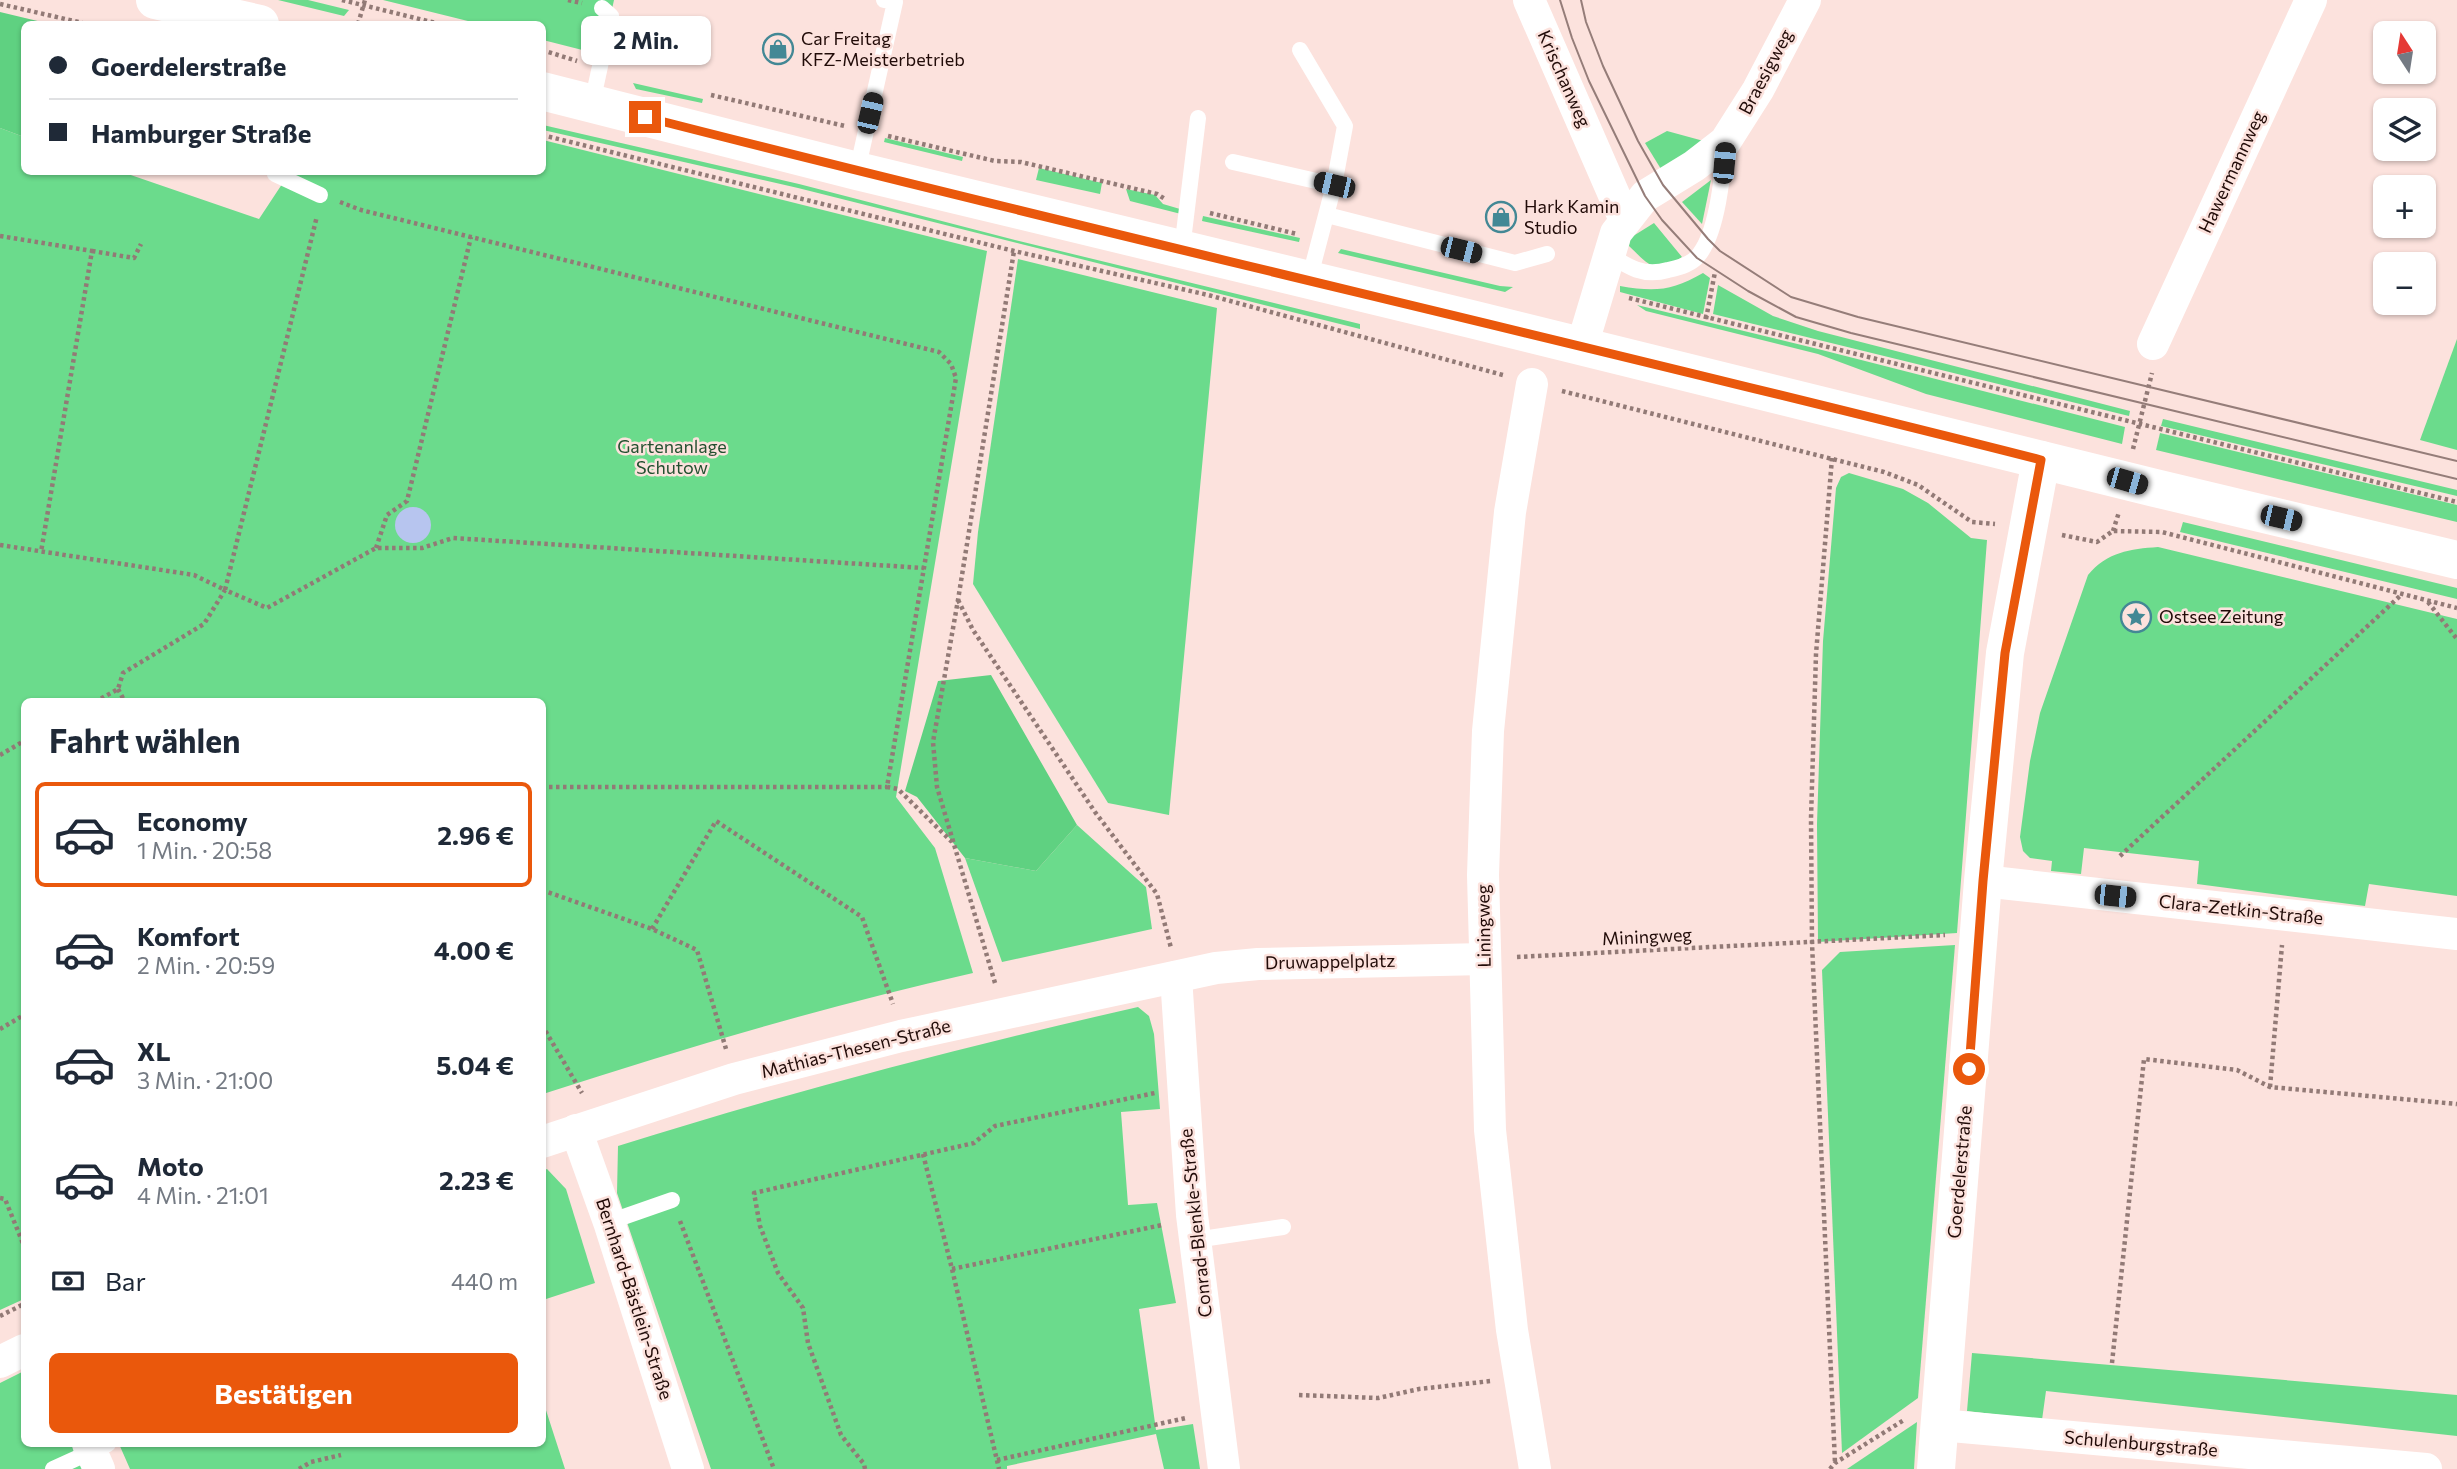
<!DOCTYPE html>
<html lang="de">
<head>
<meta charset="utf-8">
<style>
	:root { --surface:#fff; --page:#f2f2f3; --text:#1f2937; --muted:#747a83; --line:#e0e1e3; --accent:#ea580c }
	body { margin:0; font-family:Commissioner,sans-serif; background:var(--page); color:var(--text); height:100vh; display:flex; flex-direction:column; font-size:26px; white-space:nowrap }
	* { box-sizing:border-box; margin:0 }
	p { font-size:23px; color:var(--muted) }
	.icon { flex:none; width:38px; height:38px; fill:none; stroke:currentColor; stroke-width:2; stroke-linecap:round; stroke-linejoin:round }
	.map { position:relative; flex:1; overflow:hidden }
	.details { position:absolute; left:21px; top:698px; width:525px; height:749px; display:flex; flex-direction:column; background:var(--surface); border-radius:10px; box-shadow:0 2px 5px #0004 }
	.details>* { flex:none }
	.guide { position:absolute; left:21px; top:21px; width:525px; height:154px; border-radius:10px; box-shadow:0 2px 5px #0004; display:grid; align-content:center; height:154px; padding:0 28px; background:var(--surface) }
	.needle { width:46px; rotate:348deg }
	.fabs { position:absolute; left:2373px; top:21px; display:grid; gap:14px }
	.fabs a { display:grid; place-items:center; width:63px; height:63px; border-radius:10px; background:var(--surface); box-shadow:0 2px 5px #0004; font-size:35px }
	.end { position:absolute; width:32px; height:32px; margin:-16px; border:9px solid #ea580c; background:#fff; box-shadow:0 0 0 4px #fff }
	.from { border-radius:50% }
	.bubble { position:absolute; height:49px; border-radius:10px; background:var(--surface); box-shadow:0 2px 5px #0004; font-size:23px; font-weight:700; line-height:49px; text-align:center }
	.car { position:absolute; width:21px; height:42px; margin:-21px -10px; border-radius:9px; box-shadow:0 0 5px 2px #0007; background:linear-gradient(#222 24%,#8ab4d8 0 40%,#222 0 76%,#8ab4d8 0 86%,#222 0) }
	.guide b { display:flex; align-items:center; gap:24px; height:66px; font-size:26px }
	.guide b+b { border-top:2px solid var(--line) }
	.guide i { width:18px; height:18px; background:var(--text) }
	ul { padding:0; list-style:none }
	li { display:flex; align-items:center; gap:21px; height:105px; margin:0 14px 10px; padding:0 14px; border:4px solid transparent; border-radius:10px }
	li div { flex:1 }
	li b { display:block; font-size:26px }
	li em { font-style:normal; font-weight:700 }
	li.selected { border-color:var(--accent) }
	li>.icon { width:63px; height:63px; stroke-width:1.5 }
	h2 { padding:0 28px; font-size:32px; line-height:84px }
	.pay { display:flex; align-items:center; gap:18px; height:77px; padding:0 28px; font-size:26px }
	.pay p { margin-inline-start:auto }
	.primary-button { display:flex; gap:14px; margin-top:auto; padding:14px 28px }
	.primary-button a { flex:1; height:80px; border-radius:10px; background:var(--accent); color:#fff; font-size:28px; font-weight:700; line-height:80px; text-align:center }
	.map>svg:first-child { display:block }
	.green { fill:#6bdb8c }
	.forest { fill:#5fd181 }
	.water { fill:#b7c5ef }
	.lines { fill:none; stroke-linecap:round; stroke-linejoin:round }
	.path { stroke:#927a76; stroke-width:4.5; stroke-dasharray:3.5 3.5; stroke-linecap:butt }
	.service { stroke:#fff; stroke-width:16 }
	.minor { stroke:#fff; stroke-width:32 }
	.tertiary { stroke:#fff; stroke-width:38 }
	.primary { stroke:#fff; stroke-width:38 }
	.tram { stroke:#957d79; stroke-width:2 }
	.route { stroke:#ea580c; stroke-width:9 }
	.labels { text-anchor:middle; stroke-width:5; stroke-linejoin:round; paint-order:stroke }
	.poi-label { font-size:18px; fill:#210b08; stroke:#fce2dd; text-anchor:start }
	.street-label { font-size:18px; fill:#210b08; stroke:#fce2dd }
	.park-label { font-size:18px; fill:#235030; stroke:#fce2dd }
</style>
</head>
<body>
<div class="map">
<svg width="2457" height="1469" viewBox="0 0 2457 1469">
	<rect width="100%" height="100%" fill="#fce2dd"/>
	<g class="green">
		<polygon points="278,0 308,0 349,10 344,16"/>
		<polygon points="383,0 614,0 602,55 543,40 542,24 480,24"/>
		<polygon points="633,83 703,99 702,103 636,89"/>
		<polygon points="543,125 799,184 1015,240 1360,324 1360,329 798,188 543,130"/>
		<path d="M0,128L24,137V172H122L259,219L290,172H542L543,140L987,251L896,797L935,848L973,973C827,1006 684,1048 543,1094L542,702H24V1299L0,1310Z"/>
		<polygon points="1667,131 1711,143 1664,174 1645,143"/>
		<polygon points="885,138 963,157 962,161 884,142"/>
		<polygon points="1039,168 1102,183 1100,194 1036,180"/>
		<polygon points="1711,180 1702,224 1682,202"/>
		<polygon points="1126,189 1155,195 1163,204 1180,209 1181,214 1130,201"/>
		<polygon points="1203,216 1300,238 1299,242 1202,221"/>
		<path d="M1654,223L1682,257C1655,275 1651,267 1629,246L1630,238Z"/>
		<polygon points="1341,249 1500,286 1513,287 1505,292 1338,253"/>
		<polygon points="1018,259 1217,308 1169,815 1108,803 973,584 978,532"/>
		<path d="M1703,273L1710,278L1703,314L1620,292V286C1655,292 1672,291 1703,273Z"/>
		<polygon points="1718,285 1773,316 1818,331 2130,411 2129,416 1713,314"/>
		<polygon points="1637,305 1818,349 2125,427 2122,444 1926,394 1818,354 1646,311"/>
		<polygon points="2457,339 2457,450 2420,440"/>
		<polygon points="2163,419 2457,490 2457,496 2161,426"/>
		<polygon points="2160,433 2457,505 2457,522 2156,450"/>
		<polygon points="1849,473 1903,489 1928,503 1971,538 1987,540 1957,933 1818,942 1817,824 1823,641 1836,488 1841,477"/>
		<polygon points="2183,522 2457,588 2457,599 2180,532"/>
		<path d="M2158,547L2457,619V896L2369,884L2365,906L2197,884L2199,861L2084,848L2081,874L2051,871L2052,861L2030,858L2023,851L2020,837L2030,761L2040,713L2088,575C2107,552 2130,549 2158,547Z"/>
		<polygon points="1077,825 1146,887 1152,929 1002,962 965,858 1036,871"/>
		<polygon points="1955,945 1918,1398 1842,1453 1822,970 1840,952"/>
		<path d="M1138,1007L1149,1016L1154,1034L1160,1109L1121,1112L1128,1205L1157,1203L1176,1303L1139,1309L1156,1430L1193,1424L1200,1469H1164L1156,1434L1007,1466V1469H711L617,1193L618,1146C789,1092 962,1047 1138,1007Z"/>
		<polygon points="547,1169 566,1189 595,1283 543,1300 542,1171"/>
		<polygon points="1972,1353 2457,1395 2457,1436 2046,1391 2042,1420 1967,1411"/>
		<polygon points="24,1371 24,1444 88,1444 99,1469 0,1469 0,1383"/>
		<polygon points="543,1401 565,1469 130,1469 119,1444 542,1444"/>
		<polygon points="1917,1422 1914,1469 1847,1469"/>
	</g>
	<g class="forest">
		<polygon points="0,12 50,24 24,24 24,137 0,128"/>
		<polygon points="991,675 1077,825 1036,871 965,858 917,797 905,791 938,681"/>
	</g>
	<circle class="water" cx="413" cy="525" r="18"/>
	<g class="lines">
		<g class="path">
			<polyline points="342,0 440,24"/>
			<polyline points="568,0 582,3"/>
			<polyline points="0,4 87,24"/>
			<polyline points="358,24 365,0"/>
			<polyline points="542,50 577,61"/>
			<polyline points="711,95 845,126"/>
			<polyline points="542,135 1014,251 1208,295 1503,375"/>
			<polyline points="888,136 995,161 1021,162 1157,194 1165,199"/>
			<polyline points="340,202 361,210 939,352 951,364 956,378 887,787 898,789 952,842"/>
			<polyline points="1210,213 1297,234"/>
			<polyline points="0,236 92,251 41,552"/>
			<polyline points="92,251 134,258 141,244"/>
			<polyline points="1629,298 2457,502"/>
			<polyline points="1706,319 1715,272"/>
			<polyline points="1562,391 1884,472 1918,485 1972,522 1995,524"/>
			<polyline points="2133,449 2152,373"/>
			<polyline points="1832,458 1816,654 1811,818 1812,943 1835,1463"/>
			<polyline points="2113,531 2119,512"/>
			<polyline points="2062,535 2097,542 2113,531 2162,532 2457,608"/>
			<polyline points="0,545 194,575 225,590 317,216"/>
			<polyline points="376,548 387,515 407,501 471,237"/>
			<polyline points="958,600 973,630 1095,812 1157,894 1171,948"/>
			<polyline points="2428,602 2457,639"/>
			<polyline points="118,689 125,702"/>
			<polyline points="95,702 118,689 123,673 204,624 225,590 267,608 376,548 422,548 453,538 924,568"/>
			<polyline points="0,755 24,741"/>
			<polyline points="542,787 887,787"/>
			<polyline points="2120,856 2401,595"/>
			<polyline points="542,890 652,929 697,950 726,1049"/>
			<polyline points="652,929 716,821 862,917 893,1004"/>
			<polyline points="1517,957 1945,935"/>
			<polyline points="995,983 937,787 933,742 958,600 1014,251"/>
			<polyline points="542,1025 582,1093"/>
			<polyline points="0,1029 24,1015"/>
			<polyline points="2270,1087 2282,945"/>
			<polyline points="923,1154 952,1269 999,1469"/>
			<polyline points="0,1198 5,1199 24,1246"/>
			<polyline points="680,1221 774,1469"/>
			<polyline points="952,1269 1162,1225"/>
			<polyline points="0,1316 24,1304"/>
			<polyline points="2112,1363 2144,1059 2237,1070 2270,1087 2457,1104"/>
			<polyline points="1299,1395 1378,1398 1419,1389 1491,1381"/>
			<polyline points="997,1460 1186,1418"/>
			<polyline points="299,1469 311,1462 341,1455"/>
			<polyline points="865,1469 864,1464 841,1435 808,1343 803,1308 778,1273 760,1226 754,1193 974,1143 995,1126 1155,1093"/>
			<polyline points="1830,1469 1835,1463 1904,1420"/>
		</g>
		<g class="service">
			<polyline points="1300,50 1345,126 1334,185"/>
			<polyline points="592,103 611,16 602,8"/>
			<polyline points="1233,162 1334,185 1309,280"/>
			<polyline points="857,171 895,2 884,0"/>
			<polyline points="275,174 320,195"/>
			<polyline points="1327,215 1515,263 1547,254"/>
			<polyline points="1182,249 1198,118"/>
			<path d="M1608,254C1628,267 1643,277 1668,270C1678,268 1690,265 1697,257C1718,234 1723,172 1725,142"/>
			<polyline points="609,1222 672,1200"/>
			<polyline points="1195,1240 1283,1227"/>
			<polyline points="53,1469 108,1444"/>
		</g>
		<g class="minor">
			<polyline points="1529,0 1625,220"/>
			<polyline points="2153,344 2311,0"/>
			<polyline points="1582,346 1616,233 1645,196 1694,166 1725,142 1758,90 1805,0"/>
			<polyline points="1532,384 1510,512 1488,731 1483,875 1490,1130 1512,1330 1535,1469"/>
			<polyline points="1983,881 2457,934"/>
			<polyline points="1176,977 1192,1215 1224,1469"/>
			<polyline points="576,1130 609,1222 688,1469"/>
			<polyline points="542,1142 734,1079 901,1036 1216,968 1258,964 1485,959"/>
			<polyline points="0,1362 24,1350"/>
			<polyline points="1940,1425 2426,1469"/>
			<polyline points="88,1444 99,1469"/>
		</g>
		<polyline class="tertiary" points="1936,1469 1983,881 2005,653 2041,460"/>
		<g class="primary">
			<polyline points="155,0 260,24"/>
			<polyline points="542,91 857,171 1471,319 2155,488 2457,560"/>
		</g>
		<g class="tram">
			<polyline points="1560,0 1572,38 1589,81 1645,196 1662,220 1697,258 1748,291 1796,317 1851,333 2457,479"/>
			<polyline points="1581,0 1586,22 1603,66 1638,141 1663,185 1708,239 1720,251 1791,297 1858,317 2457,461"/>
		</g>
	</g>
	<g class="lines">
		<path class="route" d="M645,117C1109,236 1577,342 2041,460L2005,653L1983,881L1969,1069"/>
	</g>
	<defs>
		<g id="shop-ring" transform="scale(1.575)"><circle r="9.5" fill="#fce2dd" stroke="#438895" stroke-width="1.5"/><path d="M-5-2.5h2.3a2.7 3.5 0 0 1 5.4 0H5L5.5 6h-11ZM-1.5-2.5h3a1.5 2.3 0 0 0-3 0Z" fill="#438895"/></g>
		<g id="sight-ring" transform="scale(1.575)"><circle r="9.5" fill="#fce2dd" stroke="#438895" stroke-width="1.5"/><path d="M0-6L1.8-2.2L6-1.7L2.9 1.2L3.7 5.4L0 3.3L-3.7 5.4L-2.9 1.2L-6-1.7L-1.8-2.2Z" fill="#438895"/></g>
	</defs>
	<g fill-rule="evenodd">
		<use href="#shop-ring" x="778" y="49"/>
		<use href="#shop-ring" x="1501" y="217"/>
		<use href="#sight-ring" x="2136" y="617"/>
	</g>
	<g class="labels">
		<g class="poi-label">
			<text x="801" y="45">Car Freitag<tspan x="801" dy="21">KFZ-Meisterbetrieb</tspan></text>
			<text x="1524" y="213">Hark Kamin<tspan x="1524" dy="21">Studio</tspan></text>
			<text x="2159" y="623">Ostsee Zeitung</text>
		</g>
		<g class="street-label">
			<text transform="translate(1766 72) rotate(-62)" y="6">Braesigweg</text>
			<text transform="translate(1564 79) rotate(66)" y="6">Krischanweg</text>
			<text transform="translate(2232 172) rotate(-65)" y="6">Hawermannweg</text>
			<text transform="translate(2241 910) rotate(6)" y="6">Clara-Zetkin-Straße</text>
			<text transform="translate(1484 926) rotate(-91)" y="6">Liningweg</text>
			<text transform="translate(1647 937) rotate(-3)" y="6">Miningweg</text>
			<text transform="translate(1330 962) rotate(-1)" y="6">Druwappelplatz</text>
			<text transform="translate(856 1049) rotate(-14)" y="6">Mathias-Thesen-Straße</text>
			<text transform="translate(1960 1172) rotate(-85)" y="6">Goerdelerstraße</text>
			<text transform="translate(1196 1223) rotate(-96)" y="6">Conrad-Blenkle-Straße</text>
			<text transform="translate(634 1299) rotate(72)" y="6">Bernhard-Bästlein-Straße</text>
			<text transform="translate(2141 1444) rotate(5)" y="6">Schulenburgstraße</text>
		</g>
		<g class="park-label">
			<text x="672" y="453">Gartenanlage<tspan x="672" dy="21">Schutow</tspan></text>
		</g>
	</g>
</svg>
<div class="fabs">
<a><svg class="needle" viewBox="-14 -14 28 28"><path d="M0-13l5 13h-10z" fill="#e53935"/><path d="M0 13l5-13h-10z" fill="#747a83"/></svg></a>
<a><svg class="icon" aria-label="layers" viewBox="0 0 24 24"><path d="M12 4l9 5-9 5-9-5zM3 14l9 5 9-5"/></svg></a>
<a>+</a>
<a>−</a>
</div>
<i class="end from" style="left:1969px;top:1069px"></i>
<i class="end" style="left:645px;top:117px"></i>
<div class="bubble" style="left:581px;top:16px;width:130px">2 Min.</div>
<i class="car" style="left:870px;top:113px;rotate:13deg"></i>
<i class="car" style="left:1724px;top:163px;rotate:5deg"></i>
<i class="car" style="left:1334px;top:185px;rotate:283deg"></i>
<i class="car" style="left:1461px;top:250px;rotate:104deg"></i>
<i class="car" style="left:2127px;top:481px;rotate:106deg"></i>
<i class="car" style="left:2281px;top:518px;rotate:103deg"></i>
<i class="car" style="left:2115px;top:896px;rotate:96deg"></i>
<div class="guide">
<b><i class="from"></i>Goerdelerstraße</b>
<b><i></i>Hamburger Straße</b>
</div>
<section class="details">
<h2>Fahrt wählen</h2>
<ul>
<li class="selected"><svg class="icon" aria-label="car" viewBox="0 0 24 24"><path d="M5 17H2v-5l4-1 3-4h7l3 4 3 1v5h-3M9 17h6M6 11h13"/><circle cx="7" cy="17" r="2"/><circle cx="17" cy="17" r="2"/></svg><div><b>Economy</b><p>1 Min. · 20:58</p></div><em>2.96 €</em></li>
<li><svg class="icon" aria-label="car" viewBox="0 0 24 24"><path d="M5 17H2v-5l4-1 3-4h7l3 4 3 1v5h-3M9 17h6M6 11h13"/><circle cx="7" cy="17" r="2"/><circle cx="17" cy="17" r="2"/></svg><div><b>Komfort</b><p>2 Min. · 20:59</p></div><em>4.00 €</em></li>
<li><svg class="icon" aria-label="car" viewBox="0 0 24 24"><path d="M5 17H2v-5l4-1 3-4h7l3 4 3 1v5h-3M9 17h6M6 11h13"/><circle cx="7" cy="17" r="2"/><circle cx="17" cy="17" r="2"/></svg><div><b>XL</b><p>3 Min. · 21:00</p></div><em>5.04 €</em></li>
<li><svg class="icon" aria-label="car" viewBox="0 0 24 24"><path d="M5 17H2v-5l4-1 3-4h7l3 4 3 1v5h-3M9 17h6M6 11h13"/><circle cx="7" cy="17" r="2"/><circle cx="17" cy="17" r="2"/></svg><div><b>Moto</b><p>4 Min. · 21:01</p></div><em>2.23 €</em></li>
</ul>
<div class="pay"><svg class="icon" aria-label="cash" viewBox="0 0 24 24"><path d="M3 7h18v10H3z"/><circle cx="12" cy="12" r="2"/></svg>Bar<p>440 m</p></div>
<div class="primary-button"><a>Bestätigen</a></div>
</section>
</div>
</body>
</html>
